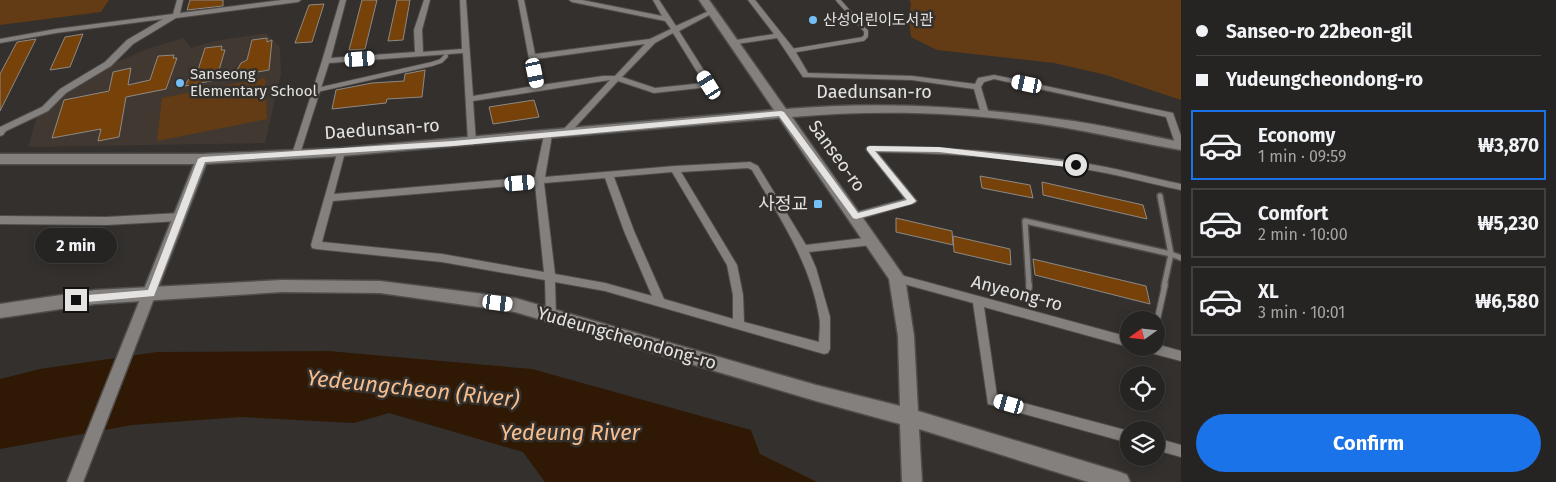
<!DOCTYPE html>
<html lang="en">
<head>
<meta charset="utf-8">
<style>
	:root { --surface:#262422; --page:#2e2c2a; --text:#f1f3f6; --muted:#a4a4a5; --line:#424140; --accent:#1a73e8 }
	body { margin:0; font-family:"Fira Sans","Noto Sans KR",sans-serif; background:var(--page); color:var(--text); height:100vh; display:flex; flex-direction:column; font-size:19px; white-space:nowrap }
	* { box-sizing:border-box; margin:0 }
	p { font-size:16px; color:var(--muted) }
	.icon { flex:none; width:28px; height:28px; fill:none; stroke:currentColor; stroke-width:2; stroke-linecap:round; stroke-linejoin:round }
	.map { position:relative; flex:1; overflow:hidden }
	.sheet { display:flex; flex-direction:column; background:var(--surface); width:375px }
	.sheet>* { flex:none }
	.top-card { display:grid; align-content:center; height:110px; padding:0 15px; background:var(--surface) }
	.needle { width:32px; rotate:255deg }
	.buttons { position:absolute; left:1120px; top:311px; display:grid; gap:10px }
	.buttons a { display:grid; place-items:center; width:45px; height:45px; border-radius:50%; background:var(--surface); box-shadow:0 2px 12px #0003,0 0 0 1px var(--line); font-size:25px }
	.end { position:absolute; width:22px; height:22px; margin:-11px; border:6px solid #e5e3e2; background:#111; box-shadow:0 0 0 2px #111 }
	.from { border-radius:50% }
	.bubble { position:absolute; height:35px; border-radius:18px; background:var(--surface); box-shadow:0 2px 12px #0003,0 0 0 1px var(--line); font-size:16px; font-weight:700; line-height:35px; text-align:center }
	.car { position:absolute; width:15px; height:30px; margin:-15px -8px; border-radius:6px; box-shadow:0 0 4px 1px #0007; background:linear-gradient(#fff 24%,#345 0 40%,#fff 0 76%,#345 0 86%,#fff 0) }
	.top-card b { display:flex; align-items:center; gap:18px; height:48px; font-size:19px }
	.top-card b+b { border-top:1px solid var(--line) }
	.top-card i { width:12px; height:12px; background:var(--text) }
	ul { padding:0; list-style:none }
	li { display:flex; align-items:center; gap:15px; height:70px; margin:0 10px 8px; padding:0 5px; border:2px solid var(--line); border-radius:0px }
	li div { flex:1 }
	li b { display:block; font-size:19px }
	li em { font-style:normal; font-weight:700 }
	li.current { border-color:var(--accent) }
	li>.icon { width:45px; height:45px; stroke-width:1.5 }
	.button { display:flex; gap:10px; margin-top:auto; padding:10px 15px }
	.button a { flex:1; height:58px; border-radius:30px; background:var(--accent); color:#fff; font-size:20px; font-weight:700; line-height:58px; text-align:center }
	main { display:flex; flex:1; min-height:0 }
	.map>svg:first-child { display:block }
	.built { fill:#413832 }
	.green { fill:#633b15 }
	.water { fill:#2f1904 }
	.building { fill:#764209; stroke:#8d8986 }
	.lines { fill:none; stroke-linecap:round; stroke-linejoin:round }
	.service-far2-casing { stroke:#504d4b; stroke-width:5.5 }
	.service-far1-casing { stroke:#504d4b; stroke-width:8 }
	.service-casing { stroke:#504d4b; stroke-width:8 }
	.minor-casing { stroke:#504d4b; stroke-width:2 }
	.tertiary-casing { stroke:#504d4b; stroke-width:3 }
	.secondary-casing { stroke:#504d4b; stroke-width:3 }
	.service-far2 { stroke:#84807d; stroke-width:4 }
	.service-far1 { stroke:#84807d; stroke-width:5 }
	.service { stroke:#84807d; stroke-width:5.5 }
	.minor { fill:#84807d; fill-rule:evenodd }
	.tertiary { fill:#84807d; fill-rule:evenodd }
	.secondary { fill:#84807d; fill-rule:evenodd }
	.route { fill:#e5e3e2 }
	.poi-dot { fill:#74c0f6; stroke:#33302d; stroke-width:2 }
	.labels { text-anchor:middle; stroke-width:5; stroke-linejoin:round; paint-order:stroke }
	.far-poi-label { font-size:15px; fill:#e5e3e2; stroke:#33302d; text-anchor:start }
	.street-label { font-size:18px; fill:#e5e3e2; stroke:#33302d }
	.poi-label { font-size:18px; fill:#e5e3e2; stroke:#33302d; text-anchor:end }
	.near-water-label { font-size:22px; font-style:italic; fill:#f6bd8e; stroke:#33302d }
</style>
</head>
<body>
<main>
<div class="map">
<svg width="1181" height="482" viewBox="0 0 1181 482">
	<rect width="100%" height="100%" fill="#33302d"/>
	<polygon class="built" points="266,33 280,47 281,74 265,143 28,147 37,116 66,92 106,67 147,49 183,38 191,48 215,41"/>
	<g class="green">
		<polygon points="0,0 109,0 101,12 0,25"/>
		<polygon points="909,0 1181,0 1181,100 1106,75 1054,63 937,50 911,37 909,20 911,3"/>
		<polygon points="265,78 267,119 157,141 162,98"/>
	</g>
	<polygon class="water" points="328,351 532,369 751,430 760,454 817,482 545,482 523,452 389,413 354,423 240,417 132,425 0,449 0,379 40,369 157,352"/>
	<g class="building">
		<polygon points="190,0 223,0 223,6 187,10"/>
		<polygon points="362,0 377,0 365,49 349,50"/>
		<polygon points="397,0 410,0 403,40 388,41"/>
		<polygon points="324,4 312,42 295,43 309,5"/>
		<polygon points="83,34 70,67 50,70 65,37"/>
		<polygon points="267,38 267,42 272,40 269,70 234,76 241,63 247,60 252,40"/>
		<polygon points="36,39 0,111 0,74 17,42"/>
		<polygon points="222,46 221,50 225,50 216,80 185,86 193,71 198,70 205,48"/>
		<polygon points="174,55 173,58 177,58 166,89 126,97 119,137 98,141 101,129 52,138 64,100 109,91 113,72 131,68 128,85 150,80 158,56"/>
		<polygon points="425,70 422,97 387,99 386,103 332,109 336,90 372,83 404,81 405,74"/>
		<polygon points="534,100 539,117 493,124 489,107"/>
		<polygon points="980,176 1030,185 1033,198 982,188"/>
		<polygon points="1042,182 1143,205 1147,219 1043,195"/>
		<polygon points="896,218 952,231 953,245 896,232"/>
		<polygon points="953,236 1010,249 1011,265 954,252"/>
		<polygon points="1033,259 1146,286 1150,304 1035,275"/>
	</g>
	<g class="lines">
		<g class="service-far2-casing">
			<g id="service-far2">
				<polyline points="791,51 863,39 866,36 866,31 838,0"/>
				<polyline points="317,90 432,64 441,61 446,56"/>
			</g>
		</g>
		<g class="service-far1-casing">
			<g id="service-far1">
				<polyline points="1160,196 1171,254 1164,286"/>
				<polyline points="1029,286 1025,221 1171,254 1181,258"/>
			</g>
		</g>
		<g class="service-casing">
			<g id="service">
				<polyline points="1029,285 1029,288"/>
				<polyline points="1157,321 1165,285"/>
			</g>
		</g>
		<g class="minor-casing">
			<g id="minor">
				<polygon points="177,0 183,0 180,13 282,0 301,0 298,2 176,18 133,44 111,66 66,93 48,111 6,131 3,135 0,136 0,127 42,107 60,89 105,62 127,40 163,19 56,33 0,43 0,39 56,29 173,14"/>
				<path d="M340,0H346L331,58L415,52L414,30L424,0H430L422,30L423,52L462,49L460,0H466L473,96L534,86L518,0H524L535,54L650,39L671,29L665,21L572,2L569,0H582L662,16L653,0H659L676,26L711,10L713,11V13L679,31L713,85L709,87L654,93L618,81L568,135H562L561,133L562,131L610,80L473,101L476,142L472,145L468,142L463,53L329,63L300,154L299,156H293L292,154L322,61ZM673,33L704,83L655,88L622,77L655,43ZM645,44L615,76H603L541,85L536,59Z"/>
				<polygon points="748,0 755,0 794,49 808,73 912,76 975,84 978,78 994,75 1173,113 1181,136 1181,149 1177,148 1176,146 1166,117 994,79 984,82 981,87 989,114 985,117 981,114 974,89 912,80 803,77 777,38 730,45 730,41 774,34"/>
				<path d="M548,132L552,135L545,177L675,166L750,162L758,166L806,245L872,237L876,238L877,241L876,244L872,245L809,252L816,268L830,317V349L828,353L824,354L605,291L555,282L556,317L555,320L551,322L547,320L546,317L545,280L442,262L316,249L312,248L311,245L338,150L341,149L345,152L334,194L535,177L544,135ZM748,168L752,170C779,217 810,262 819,316C821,324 819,334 819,342L744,322L743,295L737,265L681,172ZM672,172L727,265L733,295V319L664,299L634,231L614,177ZM605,178L624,231L652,296L605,283L555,274L544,183ZM535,184L544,272L442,254L322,242L333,201Z"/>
				<path d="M870,146C945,147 1021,152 1095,165C1124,170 1152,178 1181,184V190C1152,184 1124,176 1095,171C1023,158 950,153 877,152L917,201L915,203L856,220L853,219L851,216L853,213L905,199L867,151L866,149L867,147Z"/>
				<polygon points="180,213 185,217 180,221 106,225 0,224 0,216 106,217"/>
				<polygon points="897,274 1129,337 1129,347 984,307 997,396 1129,431 1129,443 988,404 973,303 893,281 892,278 893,275"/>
				<polygon points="1156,344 1181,351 1181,361 1147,352 1146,348 1156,348"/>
				<polygon points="1156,438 1181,445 1181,457 1156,450"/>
			</g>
		</g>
		<g class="tertiary-casing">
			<polygon id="tertiary" points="202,155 208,159 83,482 67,482 196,159"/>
		</g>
		<g class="secondary-casing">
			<path id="secondary" d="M699,0H709L786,109C877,101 968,106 1058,119C1099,124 1140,134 1181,142V150C1141,143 1101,134 1061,127C973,112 881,109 792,117L905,278L914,336L918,411L1120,472L1127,475L1130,482H1088L919,429L922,482H902L900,424L816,401L515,312L380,293L282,292L95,304L0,318V304L95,290L282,280L380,281L515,298L816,385L900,406L898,336L889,279L779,118L341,156L202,164H0V154H202L341,148L774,110Z"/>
		</g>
		<use href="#service-far2" class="service-far2"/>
		<use href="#service-far1" class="service-far1"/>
		<use href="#service" class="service"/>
		<use href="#minor" class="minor"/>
		<use href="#tertiary" class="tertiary"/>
		<use href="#secondary" class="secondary"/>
	</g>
	<polygon class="route" points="781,111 784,112 858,213 907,200 867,150 867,147 870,146 939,147 1076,163 1079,165 1076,168 939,152 875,151 916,201 912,204 856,219 853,218 779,116 453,146 205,162 154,296 76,303 72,300 76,296 148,290 198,159 202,157 453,141"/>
	<g class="poi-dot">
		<circle cx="813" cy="20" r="5"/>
		<circle cx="180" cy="83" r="5"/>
		<rect x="813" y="199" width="10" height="10" rx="2.5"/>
	</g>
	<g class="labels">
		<g class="far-poi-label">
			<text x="823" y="25">산성어린이도서관</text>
			<text x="190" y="79">Sanseong<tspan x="190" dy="17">Elementary School</tspan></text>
		</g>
		<g class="street-label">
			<text x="874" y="98">Daedunsan-ro</text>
			<text transform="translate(382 129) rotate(-4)" y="6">Daedunsan-ro</text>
			<text transform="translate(837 156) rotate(54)" y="6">Sanseo-ro</text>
			<text transform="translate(1017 293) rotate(15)" y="6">Anyeong-ro</text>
			<text transform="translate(627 338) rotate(16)" y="6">Yudeungcheondong-ro</text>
		</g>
		<g class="poi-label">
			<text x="808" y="210">사정교</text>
		</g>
		<g class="near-water-label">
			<text transform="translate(413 388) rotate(6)" y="8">Yedeungcheon (River)</text>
			<text x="570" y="440">Yedeung River</text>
		</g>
	</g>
</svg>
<div class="buttons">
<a><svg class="needle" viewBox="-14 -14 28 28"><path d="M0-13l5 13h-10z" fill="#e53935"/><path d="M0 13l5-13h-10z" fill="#a4a4a5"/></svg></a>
<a><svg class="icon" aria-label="locate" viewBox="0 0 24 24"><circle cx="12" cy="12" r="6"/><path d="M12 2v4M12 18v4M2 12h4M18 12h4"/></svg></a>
<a><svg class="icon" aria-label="layers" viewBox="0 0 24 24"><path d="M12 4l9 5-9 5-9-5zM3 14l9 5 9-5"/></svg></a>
</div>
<i class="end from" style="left:1076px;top:165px"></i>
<i class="end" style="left:76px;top:300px"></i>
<div class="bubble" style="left:35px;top:228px;width:82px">2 min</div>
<i class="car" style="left:360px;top:59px;rotate:86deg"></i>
<i class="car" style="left:535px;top:73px;rotate:168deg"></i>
<i class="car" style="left:1027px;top:84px;rotate:282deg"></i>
<i class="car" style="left:709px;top:85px;rotate:328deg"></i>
<i class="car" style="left:520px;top:183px;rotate:85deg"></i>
<i class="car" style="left:498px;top:303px;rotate:97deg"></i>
<i class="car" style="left:1009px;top:404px;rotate:286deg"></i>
</div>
<section class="sheet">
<div class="top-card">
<b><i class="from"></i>Sanseo-ro 22beon-gil</b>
<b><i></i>Yudeungcheondong-ro</b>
</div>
<ul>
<li class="current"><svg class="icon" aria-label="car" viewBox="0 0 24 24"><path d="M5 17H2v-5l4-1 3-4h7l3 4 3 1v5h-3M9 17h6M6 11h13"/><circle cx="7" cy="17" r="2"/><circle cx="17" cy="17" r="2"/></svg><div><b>Economy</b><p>1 min · 09:59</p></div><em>₩3,870</em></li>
<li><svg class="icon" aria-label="car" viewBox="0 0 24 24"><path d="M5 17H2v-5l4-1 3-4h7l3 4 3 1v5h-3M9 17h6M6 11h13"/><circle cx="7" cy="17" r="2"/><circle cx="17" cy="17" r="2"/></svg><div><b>Comfort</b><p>2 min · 10:00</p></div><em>₩5,230</em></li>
<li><svg class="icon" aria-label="car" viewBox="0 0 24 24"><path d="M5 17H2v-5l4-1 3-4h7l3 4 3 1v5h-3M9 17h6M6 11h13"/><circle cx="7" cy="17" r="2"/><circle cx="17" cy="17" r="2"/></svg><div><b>XL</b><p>3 min · 10:01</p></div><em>₩6,580</em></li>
</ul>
<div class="button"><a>Confirm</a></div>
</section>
</main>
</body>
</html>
